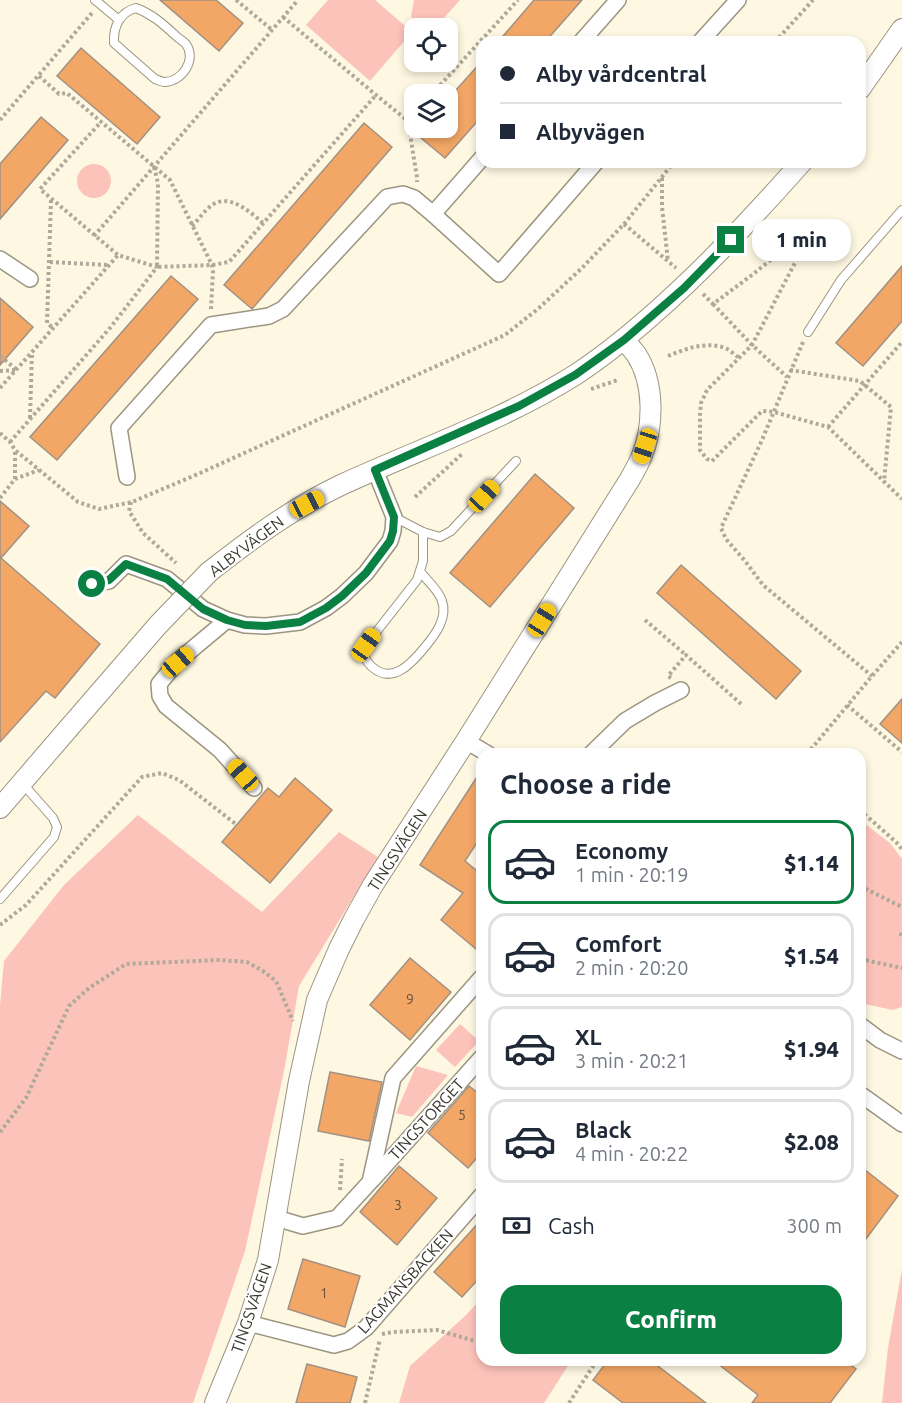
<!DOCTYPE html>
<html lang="en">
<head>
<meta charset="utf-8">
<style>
	:root { --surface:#fff; --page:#f2f2f3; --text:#1f2937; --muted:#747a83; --line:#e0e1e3; --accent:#0b8043 }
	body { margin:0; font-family:Ubuntu,sans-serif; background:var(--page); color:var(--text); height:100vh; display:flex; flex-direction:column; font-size:22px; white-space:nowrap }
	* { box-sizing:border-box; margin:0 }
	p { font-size:20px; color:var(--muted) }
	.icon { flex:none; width:33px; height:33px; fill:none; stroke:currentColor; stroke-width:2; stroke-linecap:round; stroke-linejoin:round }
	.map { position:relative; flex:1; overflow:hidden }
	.sheet { position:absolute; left:476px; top:748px; width:390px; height:618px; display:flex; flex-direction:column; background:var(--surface); border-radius:18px; box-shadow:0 3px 9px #0003 }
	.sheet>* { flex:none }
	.hud { position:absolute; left:476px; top:36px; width:390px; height:132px; border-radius:18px; box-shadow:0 3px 9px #0003; display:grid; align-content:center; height:132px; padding:0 24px; background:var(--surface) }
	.tools { position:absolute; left:404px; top:18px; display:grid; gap:12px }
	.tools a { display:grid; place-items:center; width:54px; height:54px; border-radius:12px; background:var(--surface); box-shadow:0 3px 9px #0003; font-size:30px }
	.end { position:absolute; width:27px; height:27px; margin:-14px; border:8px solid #0b8043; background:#fff; box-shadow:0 0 0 3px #fff }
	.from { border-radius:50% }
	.bubble { position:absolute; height:42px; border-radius:18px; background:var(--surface); box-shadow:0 3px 9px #0003; font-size:20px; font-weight:800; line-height:42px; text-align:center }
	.car { position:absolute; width:18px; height:36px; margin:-18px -9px; border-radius:8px; box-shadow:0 0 4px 2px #0007; background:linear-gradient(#f5c518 24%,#345 0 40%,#f5c518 0 76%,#345 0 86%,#f5c518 0) }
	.hud b { display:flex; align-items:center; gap:21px; height:57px; font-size:22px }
	.hud b+b { border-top:2px solid var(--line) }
	.hud i { width:15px; height:15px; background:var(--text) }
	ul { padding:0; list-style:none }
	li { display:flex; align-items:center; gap:18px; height:84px; margin:0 12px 9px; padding:0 12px; border:3px solid var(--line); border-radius:18px }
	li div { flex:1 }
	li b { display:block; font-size:22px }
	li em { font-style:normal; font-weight:800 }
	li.active { border-color:var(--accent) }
	li>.icon { width:54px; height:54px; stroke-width:1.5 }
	h2 { padding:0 24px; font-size:27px; line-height:72px }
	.pay { display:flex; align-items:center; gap:15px; height:66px; padding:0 24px; font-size:22px }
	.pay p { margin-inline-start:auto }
	.button { display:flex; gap:12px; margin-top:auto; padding:12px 24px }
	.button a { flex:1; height:69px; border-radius:18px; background:var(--accent); color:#fff; font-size:24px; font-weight:800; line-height:69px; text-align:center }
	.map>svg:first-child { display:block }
	.green { fill:#fcc3ba }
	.building { fill:#f3a766; stroke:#a29183; stroke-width:1.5 }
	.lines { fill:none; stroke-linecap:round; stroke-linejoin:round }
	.service-casing { stroke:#9b9581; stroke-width:10 }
	.minor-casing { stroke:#9b9581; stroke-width:18 }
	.tertiary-casing { stroke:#9b9581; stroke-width:22 }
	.path { stroke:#aea99a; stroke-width:4; stroke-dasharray:3 3; stroke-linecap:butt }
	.service { stroke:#fff; stroke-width:8 }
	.minor { stroke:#fff; stroke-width:15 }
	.tertiary { stroke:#fff; stroke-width:20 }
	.tertiary-bridge-casing { stroke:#9b9581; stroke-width:22; stroke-linecap:butt }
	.tertiary-bridge { stroke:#fff; stroke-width:20 }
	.route { stroke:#0b8043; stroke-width:8 }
	.labels { text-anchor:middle; stroke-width:4.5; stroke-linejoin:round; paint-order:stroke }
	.number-label { font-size:14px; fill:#68533d }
	.street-label { font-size:16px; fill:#39372f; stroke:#fff }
</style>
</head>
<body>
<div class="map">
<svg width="902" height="1403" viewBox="0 0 902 1403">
	<rect width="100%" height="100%" fill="#fef7e2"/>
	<g class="green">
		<polygon points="328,0 375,0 412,32 370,81 306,25"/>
		<polygon points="414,0 460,0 442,20 424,26 411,17"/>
		<circle cx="94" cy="181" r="17"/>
		<polygon points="138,815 262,912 339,832 378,857 299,986 284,1071 245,1251 193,1403 0,1403 0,1005 4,961 64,885"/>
		<polygon points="860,820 890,843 902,859 902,1007 893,1010 860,1003"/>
		<polygon points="460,1024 479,1041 455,1067 436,1050"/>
		<polygon points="416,1066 448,1075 412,1117 396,1113"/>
		<polygon points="902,1269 902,1403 882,1403 888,1348"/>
		<polygon points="481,1299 482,1360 571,1361 544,1403 399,1403 410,1366 464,1317"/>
	</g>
	<g class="building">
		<polygon points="160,0 216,0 243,23 219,51"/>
		<polygon points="534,0 582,0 545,42 498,42"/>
		<polygon points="81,48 160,117 137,144 57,76"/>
		<polygon points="482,61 482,116 445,158 409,128 447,128 447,100"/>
		<polygon points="41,117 68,140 0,219 0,164"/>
		<polygon points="364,123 392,147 252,309 224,285"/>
		<polygon points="902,266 902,321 863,366 836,343"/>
		<polygon points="171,276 198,299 57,460 30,437"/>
		<polygon points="0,298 33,327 0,365"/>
		<polygon points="535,474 574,508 490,607 450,573"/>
		<polygon points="0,501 29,526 1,558 100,644 55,698 46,691 0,742"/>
		<polygon points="681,565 801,671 776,699 657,593"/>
		<polygon points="902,699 902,743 880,724"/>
		<polygon points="482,769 482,835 465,861 482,875 482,954 441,920 463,893 420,865"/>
		<polygon points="295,778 332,810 270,883 222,842 268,788 279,797"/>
		<polygon points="410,958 451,992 410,1040 370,1005"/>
		<polygon points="330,1072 382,1082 369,1141 318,1131"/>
		<polygon points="469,1086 482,1096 482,1152 468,1168 428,1133"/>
		<polygon points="399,1166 437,1198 397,1245 360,1212"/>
		<polygon points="860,1166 898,1196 860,1247"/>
		<polygon points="482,1219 482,1275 462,1297 434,1272"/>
		<polygon points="303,1259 360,1276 345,1327 288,1309"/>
		<polygon points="608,1360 650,1360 706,1403 623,1403 593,1380"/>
		<polygon points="713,1360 844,1360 856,1369 830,1403 752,1403 758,1395"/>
		<polygon points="307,1364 357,1377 350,1403 296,1403"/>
	</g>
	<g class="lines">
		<g class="service-casing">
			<g id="service">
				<polyline points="95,0 119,20"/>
				<path d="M136,8C152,14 163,24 175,35C178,38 183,41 186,44C197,60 182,82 164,82C162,82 158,80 155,79L114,43C113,27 120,12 136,8Z"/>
				<polyline points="808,332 841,280 902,210"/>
				<polyline points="394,517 423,532 440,537 451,531 516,461"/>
				<path d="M420,571C426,580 439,590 442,601C448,618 435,635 425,647C412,663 392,686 371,666C364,659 363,654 366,645L417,580L423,561V532"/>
				<polyline points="0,899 54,837 57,827 53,818 23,784"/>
			</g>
		</g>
		<g class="minor-casing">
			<g id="minor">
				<polyline points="581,42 618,0"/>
				<polyline points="700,42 738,0"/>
				<polyline points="433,214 482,158"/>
				<polyline points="0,259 30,279"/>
				<polyline points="127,477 119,428 211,325 269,316 283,309 387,197 403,194 414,198 433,214 499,274 596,162"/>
				<polyline points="92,584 109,581 126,564 167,579 203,609 227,620 245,625 266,626 300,622 326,608 342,596 366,573 390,541 393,531 394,517 375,470"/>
				<polyline points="227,620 178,661 159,684 160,696 166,706 220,750 254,788"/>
				<polyline points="466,741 488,754"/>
				<polyline points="591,754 625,721 655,703 681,690"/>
				<polyline points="860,1025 880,1040 902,1051"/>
				<polyline points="860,1094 902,1124"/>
				<polyline points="372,1180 482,1057"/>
				<polyline points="276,1218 303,1226 337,1218 370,1182 393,1078 482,977"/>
				<polyline points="248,1323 334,1345 348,1341 366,1328 482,1195"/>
			</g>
		</g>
		<g class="tertiary-casing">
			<g id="tertiary">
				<polyline points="860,89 902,29"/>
				<path d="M209,572C251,539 293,508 341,485C419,449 502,421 575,375C601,358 626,338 650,317C705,269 754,216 802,162"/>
				<polyline points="0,808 68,729"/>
				<path d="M215,1403L248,1323L268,1260L299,1081L317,1000L339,949L354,919L373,885L466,741L630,479C634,472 638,465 641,458C654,427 655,383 636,354C632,349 628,344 624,340"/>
			</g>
		</g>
		<g class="path">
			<polyline points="236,0 271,29"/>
			<polyline points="283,17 376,95 408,121 414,114"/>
			<polyline points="775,42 813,0"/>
			<polyline points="39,76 59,94 67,93 170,180 212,265 213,271 211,309"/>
			<polyline points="432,94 518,0"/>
			<polyline points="0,120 92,13"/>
			<polyline points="408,121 417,178 417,182"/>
			<polyline points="154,167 158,183 157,267 212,265 229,262 376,95"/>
			<polyline points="662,178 662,207 668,261"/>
			<polyline points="51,200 47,323 53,328"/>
			<polyline points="624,224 676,268"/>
			<path d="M192,226C199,219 205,210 212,205C230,193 250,212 263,223"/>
			<polyline points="94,236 298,0"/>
			<polyline points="50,262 108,265"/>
			<polyline points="703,294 713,304 752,275 788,246 793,247 797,254 797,259 752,345 707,390 701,403 700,415 700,450 707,459 712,461 762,411 774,412 828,427 902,499"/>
			<polyline points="713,304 752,345 787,377"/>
			<polyline points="803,342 762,440 721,528 726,539 745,561 763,585 872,676"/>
			<polyline points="0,356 17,370"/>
			<path d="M668,356C685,349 703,342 722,347C728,348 734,354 739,358"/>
			<polyline points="790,370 860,381 891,407 884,482"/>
			<polyline points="0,371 16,370"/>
			<polyline points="0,388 118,255"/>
			<polyline points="591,389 618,380"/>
			<polyline points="30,418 32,353"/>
			<polyline points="828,427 902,342"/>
			<polyline points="0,433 10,442 15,450 78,502 99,509 132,502 198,474 505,335 539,308 582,268 624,224 674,162"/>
			<polyline points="10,442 110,328 157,267 118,255 40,189 101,122"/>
			<polyline points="15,479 15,450"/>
			<polyline points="415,497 462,454"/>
			<polyline points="0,498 15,479 39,470"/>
			<polyline points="131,502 129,511 143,533 176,563"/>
			<polyline points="645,620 686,655"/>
			<polyline points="671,678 668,676 686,655 741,704"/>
			<polyline points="847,705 902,752"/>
			<polyline points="807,754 872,676 902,642"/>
			<polyline points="860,810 896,842 902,849"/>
			<polyline points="860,886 902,907"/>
			<polyline points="0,925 26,905 142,777 162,773 179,780 237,825"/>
			<polyline points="902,933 901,935 902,937"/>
			<polyline points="860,959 902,968"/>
			<polyline points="0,1132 26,1098 69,1006 89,988 126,964 219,960 247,962 263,971 276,981 293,1021"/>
			<polyline points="340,1190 342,1159"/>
			<polyline points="382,1334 393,1332 437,1330 482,1343"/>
			<polyline points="365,1403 380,1339"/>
			<polyline points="569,1403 597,1360"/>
		</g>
		<use href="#service" class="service"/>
		<use href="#minor" class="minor"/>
		<use href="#tertiary" class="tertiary"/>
		<g class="tertiary-bridge-casing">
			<polyline id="tertiary-bridge" points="68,729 158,625 209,572"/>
		</g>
		<use href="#tertiary-bridge" class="tertiary-bridge"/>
	</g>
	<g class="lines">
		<polyline class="route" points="92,584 109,580 126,564 167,579 203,609 227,620 245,625 266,626 300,622 326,608 342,596 366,573 390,541 393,531 394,517 375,470 519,406 575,375 624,340 684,288 731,240"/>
	</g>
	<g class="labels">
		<g class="number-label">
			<text x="410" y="1004">9</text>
			<text x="462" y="1120">5</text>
			<text x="398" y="1210">3</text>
			<text x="324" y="1298">1</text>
		</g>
		<g class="street-label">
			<text transform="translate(246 546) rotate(-37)" y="6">ALBYVÄGEN</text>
			<text transform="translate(397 850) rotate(-57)" y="6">TINGSVÄGEN</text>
			<text transform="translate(426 1119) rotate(-48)" y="6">TINGSTORGET</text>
			<text transform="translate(405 1281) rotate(-48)" y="6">LAGMANSBACKEN</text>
			<text transform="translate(251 1308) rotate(-71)" y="6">TINGSVÄGEN</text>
		</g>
	</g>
</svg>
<div class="tools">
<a><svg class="icon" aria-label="locate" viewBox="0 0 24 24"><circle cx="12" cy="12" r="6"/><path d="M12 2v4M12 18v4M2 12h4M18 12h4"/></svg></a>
<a><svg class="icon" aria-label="layers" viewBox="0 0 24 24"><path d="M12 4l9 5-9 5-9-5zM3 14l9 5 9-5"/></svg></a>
</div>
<i class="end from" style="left:92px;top:584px"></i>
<i class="end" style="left:731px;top:240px"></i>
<div class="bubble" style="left:752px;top:219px;width:99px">1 min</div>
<i class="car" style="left:645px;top:446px;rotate:198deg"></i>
<i class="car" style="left:484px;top:496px;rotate:43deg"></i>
<i class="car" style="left:307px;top:504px;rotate:62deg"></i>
<i class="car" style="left:542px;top:620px;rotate:32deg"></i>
<i class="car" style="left:366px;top:645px;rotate:35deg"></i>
<i class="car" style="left:178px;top:662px;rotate:49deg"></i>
<i class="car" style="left:243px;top:775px;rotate:318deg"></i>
<div class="hud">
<b><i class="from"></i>Alby vårdcentral</b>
<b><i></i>Albyvägen</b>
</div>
<section class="sheet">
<h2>Choose a ride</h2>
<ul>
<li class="active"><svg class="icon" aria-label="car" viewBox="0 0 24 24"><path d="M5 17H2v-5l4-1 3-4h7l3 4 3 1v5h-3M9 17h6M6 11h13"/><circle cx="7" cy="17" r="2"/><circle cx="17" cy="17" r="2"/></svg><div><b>Economy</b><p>1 min · 20:19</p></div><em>$1.14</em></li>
<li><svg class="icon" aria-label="car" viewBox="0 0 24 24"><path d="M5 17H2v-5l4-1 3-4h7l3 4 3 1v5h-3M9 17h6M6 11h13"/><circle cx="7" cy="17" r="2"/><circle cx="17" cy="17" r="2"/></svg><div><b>Comfort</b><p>2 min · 20:20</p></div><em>$1.54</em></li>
<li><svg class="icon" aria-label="car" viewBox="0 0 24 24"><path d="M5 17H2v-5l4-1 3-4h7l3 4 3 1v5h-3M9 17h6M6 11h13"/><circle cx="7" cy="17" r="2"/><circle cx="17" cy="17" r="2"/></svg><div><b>XL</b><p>3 min · 20:21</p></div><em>$1.94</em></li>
<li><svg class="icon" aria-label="car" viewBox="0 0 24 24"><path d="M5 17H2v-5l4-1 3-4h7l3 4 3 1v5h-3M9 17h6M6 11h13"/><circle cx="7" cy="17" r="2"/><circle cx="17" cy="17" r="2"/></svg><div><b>Black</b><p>4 min · 20:22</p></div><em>$2.08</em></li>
</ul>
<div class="pay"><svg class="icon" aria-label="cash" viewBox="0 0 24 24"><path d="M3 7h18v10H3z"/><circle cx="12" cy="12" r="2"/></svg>Cash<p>300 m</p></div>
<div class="button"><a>Confirm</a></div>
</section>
</div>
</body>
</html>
